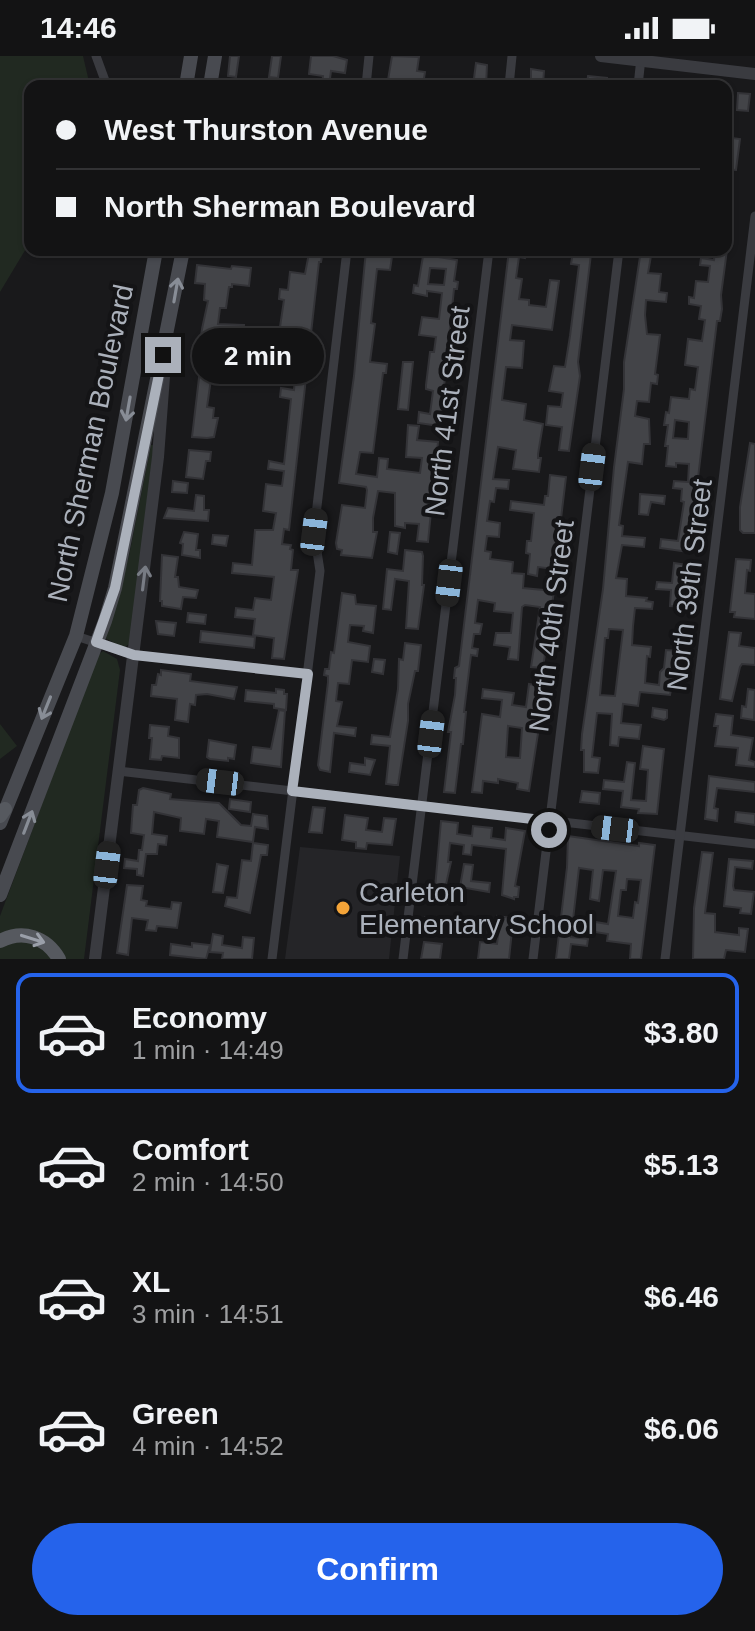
<!DOCTYPE html>
<html lang="en">
<head>
<meta charset="utf-8">
<style>
	:root { --surface:#131314; --page:#202022; --text:#f1f3f6; --muted:#9d9ea0; --line:#323234; --accent:#2563eb }
	body { margin:0; font-family:Arial,sans-serif; background:var(--page); color:var(--text); height:100vh; display:flex; flex-direction:column; font-size:30px; white-space:nowrap }
	* { box-sizing:border-box; margin:0 }
	p { font-size:26px; color:var(--muted) }
	.icon { flex:none; width:44px; height:44px; fill:none; stroke:currentColor; stroke-width:2; stroke-linecap:round; stroke-linejoin:round }
	.map { position:relative; height:903px; overflow:hidden }
	.drawer { display:flex; flex-direction:column; background:var(--surface); flex:1 }
	.drawer>* { flex:none }
	.banner { position:absolute; left:24px; top:24px; width:708px; height:176px; border-radius:16px; box-shadow:0 2px 6px #0004,0 0 0 2px var(--line); display:grid; align-content:center; height:176px; padding:0 32px; background:var(--surface) }
	.end { position:absolute; width:36px; height:36px; margin:-18px; border:10px solid #abb1bb; background:#111; box-shadow:0 0 0 4px #111 }
	.from { border-radius:50% }
	.bubble { position:absolute; height:56px; border-radius:28px; background:var(--surface); box-shadow:0 2px 6px #0004,0 0 0 2px var(--line); font-size:26px; font-weight:700; line-height:56px; text-align:center }
	.car { position:absolute; width:24px; height:48px; margin:-24px -12px; border-radius:10px; box-shadow:0 0 6px 2px #0007; background:linear-gradient(#222 24%,#8ab4d8 0 40%,#222 0 76%,#8ab4d8 0 86%,#222 0) }
	.banner b { display:flex; align-items:center; gap:28px; height:76px; font-size:30px }
	.banner b+b { border-top:2px solid var(--line) }
	.banner i { width:20px; height:20px; background:var(--text) }
	ul { padding:14px 0 0; list-style:none }
	li { display:flex; align-items:center; gap:24px; height:120px; margin:0 16px 12px; padding:0 16px; border:4px solid transparent; border-radius:16px }
	li div { flex:1 }
	li b { display:block; font-size:30px }
	li em { font-style:normal; font-weight:700 }
	li.active { border-color:var(--accent) }
	li>.icon { width:72px; height:72px; stroke-width:1.5 }
	.action { display:flex; gap:16px; margin-top:auto; padding:16px 32px }
	.action a { flex:1; height:92px; border-radius:48px; background:var(--accent); color:#fff; font-size:32px; font-weight:700; line-height:92px; text-align:center }
	.status { display:flex; justify-content:space-between; align-items:center; height:56px; padding:0 40px; background:var(--surface); direction:ltr }
	.status svg { height:22px; fill:currentColor }
	.map>svg:first-child { display:block }
	.built { fill:#252528 }
	.green { fill:#212921 }
	.building { fill:#434448; stroke:#333337; stroke-width:2; fill-rule:evenodd }
	.lines { fill:none; stroke-linecap:round; stroke-linejoin:round }
	.minor { stroke:#3a3b40; stroke-width:9 }
	.tertiary { stroke:#3a3b40; stroke-width:12 }
	.secondary { stroke:#484a50; stroke-width:14 }
	.primary { stroke:#56595f; stroke-width:14 }
	.oneway { stroke:#888d96 }
	.oneway2 { stroke:#787c84 }
	.oneway3 { stroke:#9a9fa9 }
	.route { stroke:#abb1bb; stroke-width:10 }
	.poi-dot { fill:#f4a438; stroke:#141416; stroke-width:3 }
	.labels { text-anchor:middle; stroke-width:8; stroke-linejoin:round; paint-order:stroke }
	.street-label { font-size:28px; fill:#abb1bb; stroke:#141416 }
	.poi-label { font-size:28px; fill:#abb1bb; stroke:#141416; text-anchor:start }
</style>
</head>
<body>
<div class="status"><b>14:46</b><svg viewBox="0 0 49 12"><path d="M0 12V9h3v3zM5 12V6h3v6zM10 12V3h3v9zM15 12V0h3v12zM26 1h20v11H26zM47 4h2v5h-2z"/></svg></div>
<div class="map">
<svg width="755" height="903" viewBox="0 0 755 903">
	<rect width="100%" height="100%" fill="#19191b"/>
	<polygon class="built" points="300,791 400,800 389,903 285,903"/>
	<g class="green">
		<polygon points="0,0 83,0 90,30 30,30 30,186 0,236"/>
		<polygon points="151,389 154,389 130,587 124,592 105,582 129,500"/>
		<polygon points="103,595 117,603 120,614 84,903 64,903 58,892 0,880 0,860 98,599"/>
		<polygon points="0,668 17,690 0,703"/>
		<polygon points="12,885 35,886 54,903 0,903 0,891"/>
	</g>
	<g class="building">
		<polygon points="230,0 239,0 236,21 228,20"/>
		<polygon points="272,0 281,0 278,22 269,21"/>
		<polygon points="311,0 333,0 347,4 345,17 331,15 329,30 322,29 323,20 309,18"/>
		<polygon points="392,0 419,1 417,15 425,16 423,29 398,24 398,30 387,30"/>
		<polygon points="476,7 487,9 486,30 473,30"/>
		<polygon points="531,13 544,15 543,28 531,25"/>
		<polygon points="588,20 607,22 606,30 587,30"/>
		<polygon points="738,37 750,38 748,55 737,54"/>
		<polygon points="726,69 733,69 732,82 740,83 736,114 726,113"/>
		<polygon points="366,194 393,194 390,214 377,213 371,267 375,268 370,306 387,308 386,317 383,317 373,397 360,396 356,418 377,421 379,402 388,403 387,413 420,417 422,402 406,401 408,369 419,370 417,384 438,386 428,486 417,485 419,468 405,467 405,472 395,470 395,437 378,435 373,462 373,476 377,476 372,502 341,499 342,494 337,493 336,487 342,449 365,452 367,434 366,431 339,427 354,320"/>
		<path d="M424,194H433L432,200L457,204L454,225L458,226L457,233H454L440,370L418,367L419,356L430,358L433,335L426,333V329L430,296H434L436,281L419,279L422,261L439,263L442,237L427,235V240L413,237L414,229L418,230ZM430,212L446,213L444,229L428,228Z"/>
		<polygon points="509,194 526,194 525,202 519,201 516,222 522,223 519,243 529,244 529,249 546,251 550,224 559,225 552,274 512,269 510,284 524,285 522,312 506,311 502,344 526,348 524,364 543,368 538,398 538,402 541,402 539,416 513,413 516,394 498,391 493,423 509,424 508,433 496,432 494,446 490,445 487,465 500,467 499,481 487,480 485,495 491,496 490,503 513,506 512,517 524,518 523,532 554,535 543,612 531,611 540,551 525,549 522,551 518,604 508,603 510,591 494,589 496,577 511,577 513,557 494,555 495,547 478,544 475,567 482,568 480,578 474,578 472,592 478,593 477,600 471,599 464,656 466,656 463,688 461,688 455,737 444,736 451,676 448,676 455,639 456,622 454,622 455,612 459,610"/>
		<path d="M641,194H652L648,217L661,218L659,236L667,237L666,246L646,244L645,259L647,278L660,279L655,318L658,319L657,328L651,327L649,346L637,345L635,360L649,363L650,388H644L642,408L628,406L619,469L623,470L622,480L645,482L644,491L622,489L616,522L627,523L626,540L647,542L646,545L653,546L652,553L635,552L633,570L632,589L651,591L650,601L647,600L645,627L659,629L660,616L664,612L666,594L678,595L670,639L640,636L638,650L623,648L621,667L641,669L639,683L619,681L618,690L610,689L612,658L597,657L592,701L600,702L598,717L584,716V694H581L582,678L603,533L614,411L624,333V306ZM609,573L623,574L615,640L600,639L605,582H608Z"/>
		<path d="M715,194H727L721,239L722,253L720,265H717L689,496L660,492L661,483L678,485L684,446L681,445L682,433L673,432L674,425L688,426L689,408L676,407V411L666,410L668,390H665L668,369H664L666,356L669,357L671,341L689,343L690,333L695,334L698,311L685,309L688,283L702,285L705,264L699,263L701,250L689,248V241L694,242L696,225L708,226L710,210L700,209L701,202L714,204ZM675,364L689,366L688,383L673,382Z"/>
		<polygon points="312,195 323,196 321,206 319,206 289,474 284,473 282,488 291,489 290,493 293,494 291,514 298,514 284,603 272,602 274,582 253,579 255,563 235,561 236,552 253,554 255,542 271,544 274,521 232,517 233,507 252,509 255,474 273,474 276,457 263,455 266,428 282,430 284,415 268,413 269,405 284,408 291,343 280,341 281,332 294,334 295,320 278,317 277,321 267,320 268,311 276,312 280,284 272,283 273,274 275,275 276,271 280,271 284,244 279,243 280,233 288,234 290,216 305,218 309,197"/>
		<polygon points="573,196 591,198 578,306 580,320 569,395 559,394 562,371 546,369 548,350 561,351 563,337 549,335 554,310 565,311 570,280 579,209 571,208"/>
		<polygon points="197,209 231,213 232,210 251,212 249,230 232,228 232,231 229,231 226,252 220,252 218,268 244,269 243,280 229,278 227,291 222,291 220,308 213,309 207,351 214,352 213,362 218,362 214,381 207,382 192,381 203,288 200,288 202,273 208,245 204,244 205,228 195,227"/>
		<polygon points="403,306 413,306 408,354 398,353"/>
		<polygon points="232,307 241,308 240,324 230,323"/>
		<polygon points="750,387 755,388 755,477 743,477 740,474 740,451"/>
		<polygon points="189,394 211,396 210,405 206,405 203,423 186,421"/>
		<polygon points="550,419 566,421 555,513 538,511 537,520 528,518 530,498 526,497 527,485 531,485 534,457 510,454 511,445 544,449 545,440 548,440"/>
		<polygon points="173,425 188,427 187,437 172,436"/>
		<polygon points="640,438 665,440 664,448 651,446 648,459 639,458"/>
		<polygon points="196,439 204,440 204,454 209,454 208,465 164,462 168,452 194,455"/>
		<polygon points="184,476 198,478 196,494 200,494 200,502 182,499 183,488 180,487"/>
		<polygon points="390,476 400,477 397,498 388,496"/>
		<polygon points="213,479 228,480 226,490 212,488"/>
		<polygon points="405,494 422,496 423,500 422,529 424,529 418,573 406,572 409,525 395,523 391,554 383,553 387,513 403,515"/>
		<polygon points="162,499 178,501 175,521 178,521 179,531 198,534 196,542 183,541 181,553 162,550 162,545 160,545"/>
		<polygon points="736,503 751,504 750,515 747,514 745,537 755,538 755,563 734,561 735,556 730,556"/>
		<polygon points="674,507 688,509 683,551 670,550 671,534 656,533 657,526 672,527"/>
		<polygon points="342,537 355,539 356,548 376,550 373,577 363,575 364,570 350,569 348,586 370,590 368,606 352,604 349,628 338,627 336,645 342,646 337,670 356,672 355,680 334,677 330,716 320,714 318,709 328,626 328,620 324,619 325,613 329,613 331,596 334,597"/>
		<polygon points="188,557 206,559 205,568 187,566"/>
		<polygon points="156,565 176,567 174,580 158,578"/>
		<polygon points="201,575 255,581 254,592 200,586"/>
		<polygon points="729,576 741,577 739,590 755,592 755,609 742,608 740,611 732,645 720,643"/>
		<polygon points="405,587 421,589 418,615 415,615 408,648 408,665 398,729 394,729 386,728 390,690 371,688 372,679 390,681 398,633 399,603 403,604"/>
		<polygon points="374,603 385,604 383,618 372,616"/>
		<polygon points="161,614 191,618 190,625 237,631 234,643 207,638 196,639 195,649 190,648 188,666 175,664 177,643 151,640 152,629 156,629 158,618 161,619"/>
		<path d="M529,628L542,630L539,652H542L529,735L517,733L518,727L498,723V727L483,725L482,737L472,736L482,658L500,661L502,644L482,642L483,633L514,637L512,649L526,651ZM508,670L522,672L520,702L506,701Z"/>
		<polygon points="276,633 284,634 284,638 287,638 286,654 274,652 274,648 245,645 246,634 276,637"/>
		<polygon points="748,633 755,634 754,664 741,662 742,650 746,651"/>
		<polygon points="653,652 667,654 667,662 664,664 652,661"/>
		<polygon points="279,654 285,655 281,711 251,707 253,691 271,693"/>
		<polygon points="716,658 733,660 731,679 753,682 749,704 755,706 755,711 736,709 738,692 715,690 718,670 714,670"/>
		<polygon points="150,669 169,671 168,680 179,682 179,702 162,700 161,704 150,703 152,682 149,682"/>
		<polygon points="209,684 236,689 234,703 228,702 228,705 210,703 207,701"/>
		<polygon points="643,690 664,693 657,758 638,757 639,753 621,751 623,735 603,733 604,724 624,726 627,706 635,707 631,744 646,745 648,714 640,713"/>
		<polygon points="365,702 375,704 370,719 349,716 350,707 365,709"/>
		<polygon points="709,720 755,726 755,736 717,732 714,752 718,753 717,765 705,763"/>
		<polygon points="143,732 171,738 170,743 219,747 241,769 251,770 253,758 267,760 268,773 255,771 253,786 217,781 219,765 206,763 204,778 180,775 181,762 154,756 152,778 167,780 166,789 158,788 157,798 146,798 143,820 137,819 137,813 124,812 125,803 138,805 139,794 142,794 144,779 131,777 133,749 137,749 139,734"/>
		<polygon points="582,735 600,737 599,748 580,746"/>
		<polygon points="230,743 251,746 250,756 229,753"/>
		<polygon points="313,751 325,752 322,777 309,776"/>
		<polygon points="736,756 755,758 755,769 735,766"/>
		<polygon points="345,759 368,762 366,774 382,776 384,762 396,763 392,789 367,787 366,793 356,792 356,786 342,784"/>
		<polygon points="441,765 458,767 457,778 472,780 473,770 492,772 491,782 505,784 506,772 525,775 515,830 519,831 518,841 514,841 514,843 502,839 506,793 472,789 471,799 463,798 464,789 450,787 448,806 451,806 445,833 435,832"/>
		<path d="M568,780L639,790V787L655,789L641,903H630L631,888L607,885L608,878L588,875L589,865L608,868L616,815L603,814L599,845L590,843L593,814L579,812L571,881L588,883L587,890L571,888L569,903H556L567,811ZM627,823L641,824L638,847L635,846L633,862L618,860L621,834H626Z"/>
		<polygon points="253,787 268,789 267,799 261,799 250,857 225,850 227,841 237,842 242,804 251,805"/>
		<polygon points="702,796 713,797 705,857 715,858 715,876 739,879 739,872 748,873 745,896 726,894 724,903 693,903 694,852"/>
		<polygon points="729,803 753,805 752,813 735,811 733,830 734,834 754,836 751,858 740,857 741,852 724,850"/>
		<polygon points="217,808 228,810 223,837 213,836"/>
		<polygon points="464,808 473,809 471,825 490,827 489,836 460,831"/>
		<polygon points="127,829 143,830 141,844 147,845 146,850 171,853 172,846 181,847 177,872 157,870 156,875 146,874 148,864 132,862 128,899 117,897"/>
		<polygon points="426,835 452,844 451,848 425,845"/>
		<polygon points="497,860 512,862 513,865 509,903 478,903 480,886 497,888 499,871 497,871"/>
		<polygon points="425,861 444,863 443,875 424,872"/>
		<polygon points="213,878 223,880 222,889 242,892 243,881 254,882 252,903 222,903 223,897 210,896"/>
		<polygon points="424,886 442,888 440,903 421,903"/>
		<polygon points="192,887 210,889 206,903 170,899 171,888 192,891"/>
	</g>
	<g class="lines">
		<g class="minor">
			<polyline points="96,0 107,30"/>
			<polyline points="366,30 369,0"/>
			<polyline points="509,30 512,0"/>
			<polyline points="638,30 641,2"/>
			<polyline points="76,580 134,599 308,618"/>
			<polyline points="118,715 755,788"/>
			<polyline points="272,903 320,515 314,476 347,194"/>
			<polyline points="403,903 489,194"/>
			<polyline points="533,903 619,194"/>
			<polyline points="665,903 755,160"/>
		</g>
		<g class="tertiary">
			<polyline points="601,0 755,18"/>
			<polyline points="95,903 158,401 165,307"/>
		</g>
		<g class="secondary">
			<polyline points="186,30 191,0"/>
			<polyline points="210,30 215,0"/>
			<polyline points="0,767 76,580 112,437 156,194"/>
			<polyline points="0,839 105,565 115,532 183,194"/>
		</g>
		<g class="primary">
			<polyline points="0,760 5,753"/>
			<path d="M0,885C23,873 46,881 59,903"/>
		</g>
	</g>
	<defs><path id="oneway-shaft" d="M-6 0H5M1.5-3L5.5 0L1.5 3" fill="none" stroke-width="1.6" stroke-linecap="round" stroke-linejoin="round" transform="scale(2)"/></defs>
	<g class="oneway">
		<use href="#oneway-shaft" transform="translate(176 234) rotate(-80)"/>
		<use href="#oneway-shaft" transform="translate(128 353) rotate(100)"/>
		<use href="#oneway-shaft" transform="translate(46 652) rotate(112)"/>
		<use href="#oneway-shaft" transform="translate(28 766) rotate(-69)"/>
	</g>
	<use class="oneway2" href="#oneway-shaft" transform="translate(144 522) rotate(-83)"/>
	<use class="oneway3" href="#oneway-shaft" transform="translate(33 883) rotate(17)"/>
	<g class="lines">
		<polyline class="route" points="163,299 115,532 96,586 134,599 308,618 292,735 550,765 549,774"/>
	</g>
	<circle class="poi-dot" cx="343" cy="852" r="8"/>
	<g class="labels">
		<g class="street-label">
			<text transform="translate(447 355) rotate(-83)" y="10">North 41st Street</text>
			<text transform="translate(90 387) rotate(-78)" y="10">North Sherman Boulevard</text>
			<text transform="translate(689 529) rotate(-83)" y="10">North 39th Street</text>
			<text transform="translate(551 570) rotate(-83)" y="10">North 40th Street</text>
		</g>
		<g class="poi-label">
			<text x="359" y="846">Carleton<tspan x="359" dy="32">Elementary School</tspan></text>
		</g>
	</g>
</svg>
<i class="end from" style="left:549px;top:774px"></i>
<i class="end" style="left:163px;top:299px"></i>
<div class="bubble" style="left:192px;top:272px;width:132px">2 min</div>
<i class="car" style="left:592px;top:411px;rotate:7deg"></i>
<i class="car" style="left:314px;top:476px;rotate:7deg"></i>
<i class="car" style="left:449px;top:527px;rotate:187deg"></i>
<i class="car" style="left:431px;top:678px;rotate:7deg"></i>
<i class="car" style="left:220px;top:726px;rotate:277deg"></i>
<i class="car" style="left:615px;top:773px;rotate:277deg"></i>
<i class="car" style="left:107px;top:809px;rotate:7deg"></i>
<div class="banner">
<b><i class="from"></i>West Thurston Avenue</b>
<b><i></i>North Sherman Boulevard</b>
</div>
</div>
<section class="drawer">
<ul>
<li class="active"><svg class="icon" aria-label="car" viewBox="0 0 24 24"><path d="M5 17H2v-5l4-1 3-4h7l3 4 3 1v5h-3M9 17h6M6 11h13"/><circle cx="7" cy="17" r="2"/><circle cx="17" cy="17" r="2"/></svg><div><b>Economy</b><p>1 min · 14:49</p></div><em>$3.80</em></li>
<li><svg class="icon" aria-label="car" viewBox="0 0 24 24"><path d="M5 17H2v-5l4-1 3-4h7l3 4 3 1v5h-3M9 17h6M6 11h13"/><circle cx="7" cy="17" r="2"/><circle cx="17" cy="17" r="2"/></svg><div><b>Comfort</b><p>2 min · 14:50</p></div><em>$5.13</em></li>
<li><svg class="icon" aria-label="car" viewBox="0 0 24 24"><path d="M5 17H2v-5l4-1 3-4h7l3 4 3 1v5h-3M9 17h6M6 11h13"/><circle cx="7" cy="17" r="2"/><circle cx="17" cy="17" r="2"/></svg><div><b>XL</b><p>3 min · 14:51</p></div><em>$6.46</em></li>
<li><svg class="icon" aria-label="car" viewBox="0 0 24 24"><path d="M5 17H2v-5l4-1 3-4h7l3 4 3 1v5h-3M9 17h6M6 11h13"/><circle cx="7" cy="17" r="2"/><circle cx="17" cy="17" r="2"/></svg><div><b>Green</b><p>4 min · 14:52</p></div><em>$6.06</em></li>
</ul>
<div class="action"><a>Confirm</a></div>
</section>
</body>
</html>
